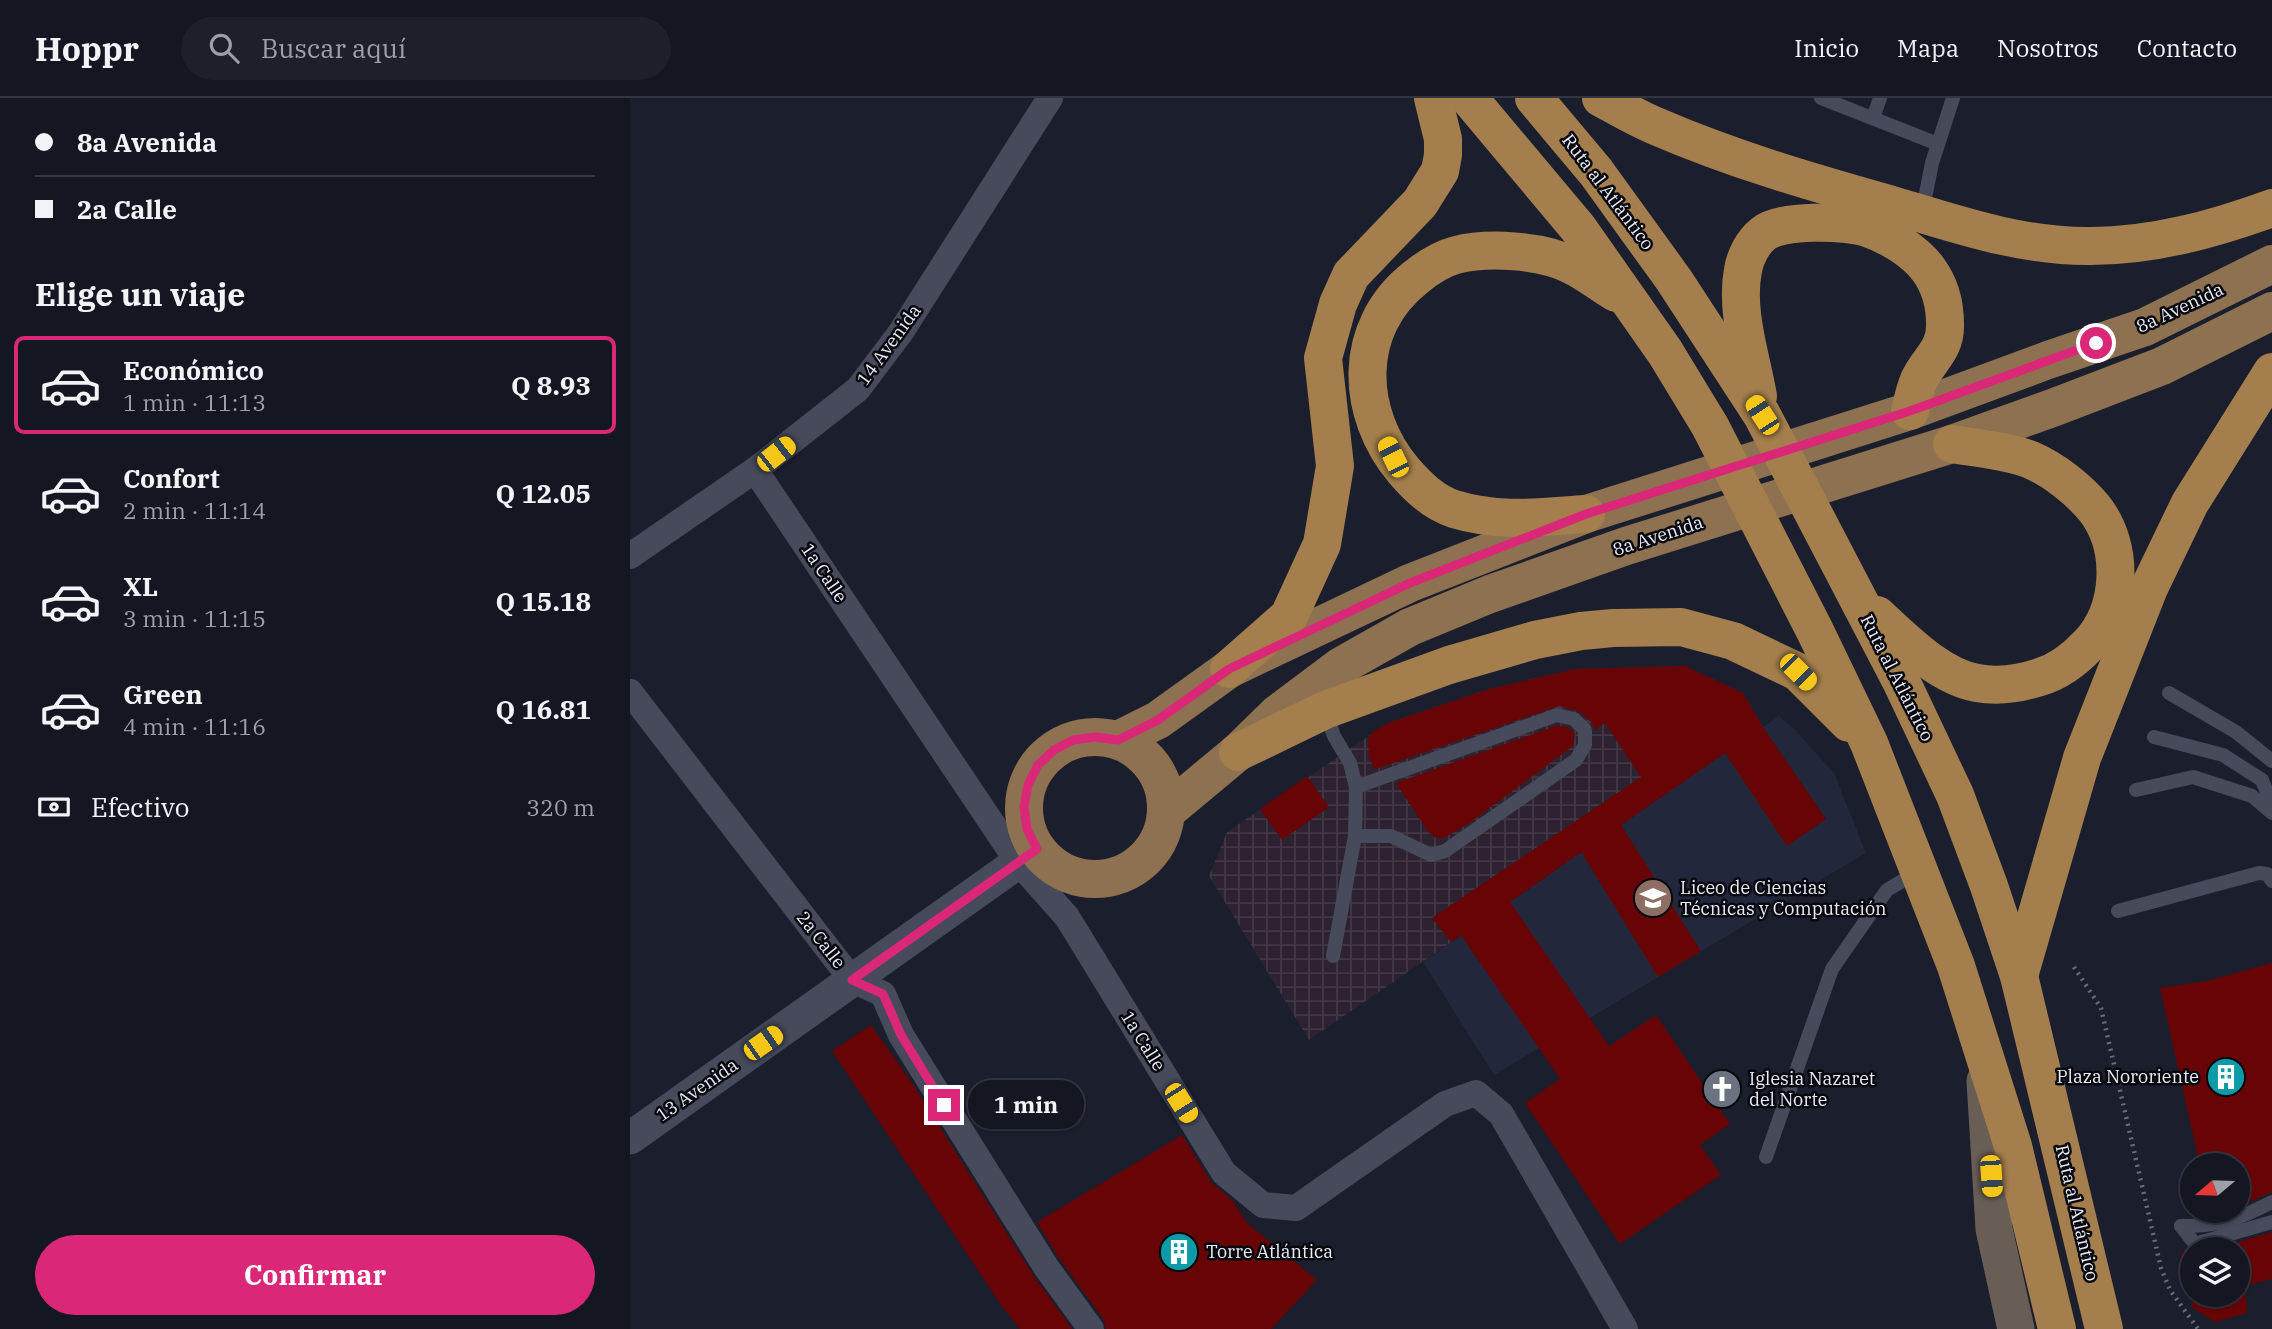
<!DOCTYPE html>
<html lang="es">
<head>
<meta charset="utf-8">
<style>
	:root { --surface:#141622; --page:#1d1f2a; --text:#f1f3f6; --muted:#9d9fa5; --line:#333540; --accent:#db2777 }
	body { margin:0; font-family:"IBM Plex Serif",serif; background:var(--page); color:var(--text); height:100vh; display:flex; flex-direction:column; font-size:26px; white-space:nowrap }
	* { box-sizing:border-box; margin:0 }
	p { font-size:23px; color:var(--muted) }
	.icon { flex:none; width:38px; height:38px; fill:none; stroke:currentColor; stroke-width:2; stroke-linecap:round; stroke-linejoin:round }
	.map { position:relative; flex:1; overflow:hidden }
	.panel { display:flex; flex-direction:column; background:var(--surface); width:630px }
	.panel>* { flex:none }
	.top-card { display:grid; align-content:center; height:154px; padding:0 35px; background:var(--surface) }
	.needle { width:46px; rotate:251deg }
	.fabs { position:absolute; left:1550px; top:1055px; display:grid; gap:14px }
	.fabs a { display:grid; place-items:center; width:70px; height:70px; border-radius:50%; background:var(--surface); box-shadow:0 2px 5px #0004,0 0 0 2px var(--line); font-size:35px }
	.end { position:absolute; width:32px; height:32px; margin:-16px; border:9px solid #db2777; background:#fff; box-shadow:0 0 0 4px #fff }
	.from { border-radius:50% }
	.bubble { position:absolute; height:49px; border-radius:24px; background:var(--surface); box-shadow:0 2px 5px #0004,0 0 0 2px var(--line); font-size:23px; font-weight:700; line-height:49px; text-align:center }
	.car { position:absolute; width:21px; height:42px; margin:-21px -10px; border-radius:9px; box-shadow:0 0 5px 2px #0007; background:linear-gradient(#f5c518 24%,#345 0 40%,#f5c518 0 76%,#345 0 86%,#f5c518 0) }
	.top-card b { display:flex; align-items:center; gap:24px; height:66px; font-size:26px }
	.top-card b+b { border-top:2px solid var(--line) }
	.top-card i { width:18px; height:18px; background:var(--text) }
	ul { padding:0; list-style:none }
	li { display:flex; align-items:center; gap:21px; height:98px; margin:0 14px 10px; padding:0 21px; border:4px solid transparent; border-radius:10px }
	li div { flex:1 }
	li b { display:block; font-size:26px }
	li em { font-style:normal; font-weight:700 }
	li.current { border-color:var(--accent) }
	li>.icon { width:63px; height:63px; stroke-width:1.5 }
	h2 { padding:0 35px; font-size:32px; line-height:84px }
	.pay { display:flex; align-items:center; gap:18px; height:77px; padding:0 35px; font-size:26px }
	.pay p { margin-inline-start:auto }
	.action { display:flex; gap:14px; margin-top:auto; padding:14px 35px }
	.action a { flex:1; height:80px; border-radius:42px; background:var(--accent); color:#fff; font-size:28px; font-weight:700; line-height:80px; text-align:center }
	header { display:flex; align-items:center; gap:42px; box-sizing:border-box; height:98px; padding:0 35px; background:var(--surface); border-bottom:2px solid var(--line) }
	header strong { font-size:33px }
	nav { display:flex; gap:38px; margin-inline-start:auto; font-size:24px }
	.search { width:490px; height:63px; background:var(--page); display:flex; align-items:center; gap:18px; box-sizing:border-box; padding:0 24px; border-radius:38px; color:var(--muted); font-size:26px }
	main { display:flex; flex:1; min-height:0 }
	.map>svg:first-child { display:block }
	.built { fill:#23273b }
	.industrial { fill:url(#industrial-grid) }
	.building { fill:#660406 }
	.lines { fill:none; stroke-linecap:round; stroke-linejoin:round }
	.path { stroke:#6a6c79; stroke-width:4.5; stroke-dasharray:2 5; stroke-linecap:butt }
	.service { stroke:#464a5a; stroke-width:14 }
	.minor { stroke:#464a5a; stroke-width:26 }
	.tertiary { stroke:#464a5a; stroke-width:33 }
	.secondary { stroke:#695e55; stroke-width:37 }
	.primary { stroke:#8d7150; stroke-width:38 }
	.trunk { stroke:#a47e4c; stroke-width:38 }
	.route { stroke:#db2777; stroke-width:9 }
	.labels { text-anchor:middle; stroke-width:5; stroke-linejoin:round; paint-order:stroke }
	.street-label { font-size:18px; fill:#e9ebf5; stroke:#08090f }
	.poi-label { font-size:18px; fill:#e9ebf5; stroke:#08090f; text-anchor:start }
</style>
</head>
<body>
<header>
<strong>Hoppr</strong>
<div class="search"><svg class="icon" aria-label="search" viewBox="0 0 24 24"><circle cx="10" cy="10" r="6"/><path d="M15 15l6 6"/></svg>Buscar aquí</div>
<nav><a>Inicio</a><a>Mapa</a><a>Nosotros</a><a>Contacto</a></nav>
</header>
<main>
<section class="panel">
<div class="top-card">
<b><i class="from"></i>8a Avenida</b>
<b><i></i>2a Calle</b>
</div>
<h2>Elige un viaje</h2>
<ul>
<li class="current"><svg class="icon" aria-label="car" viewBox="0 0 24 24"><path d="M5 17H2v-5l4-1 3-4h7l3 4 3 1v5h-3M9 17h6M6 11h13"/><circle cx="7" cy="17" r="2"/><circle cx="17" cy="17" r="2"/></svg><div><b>Económico</b><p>1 min · 11:13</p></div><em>Q 8.93</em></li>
<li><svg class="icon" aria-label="car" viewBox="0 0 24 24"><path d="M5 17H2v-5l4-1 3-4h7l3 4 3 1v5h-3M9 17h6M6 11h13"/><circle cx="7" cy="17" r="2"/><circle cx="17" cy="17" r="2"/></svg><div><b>Confort</b><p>2 min · 11:14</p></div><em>Q 12.05</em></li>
<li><svg class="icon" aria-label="car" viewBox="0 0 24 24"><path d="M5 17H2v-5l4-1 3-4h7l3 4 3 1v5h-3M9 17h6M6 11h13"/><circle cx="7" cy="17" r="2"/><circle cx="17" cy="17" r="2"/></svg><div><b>XL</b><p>3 min · 11:15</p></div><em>Q 15.18</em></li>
<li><svg class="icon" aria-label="car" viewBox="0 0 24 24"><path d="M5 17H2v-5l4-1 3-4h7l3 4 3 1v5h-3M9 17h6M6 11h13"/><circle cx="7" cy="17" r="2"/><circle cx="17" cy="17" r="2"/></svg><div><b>Green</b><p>4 min · 11:16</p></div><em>Q 16.81</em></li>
</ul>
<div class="pay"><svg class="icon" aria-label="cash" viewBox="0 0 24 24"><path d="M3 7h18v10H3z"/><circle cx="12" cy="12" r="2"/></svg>Efectivo<p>320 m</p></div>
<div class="action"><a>Confirmar</a></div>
</section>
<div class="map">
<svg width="1642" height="1231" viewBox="0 0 1642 1231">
	<defs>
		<pattern id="industrial-grid" width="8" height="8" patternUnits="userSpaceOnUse" patternTransform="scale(1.75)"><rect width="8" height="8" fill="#2c2231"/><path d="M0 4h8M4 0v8" fill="none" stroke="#403845"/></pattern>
	</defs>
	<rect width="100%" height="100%" fill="#1b1e2d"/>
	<polygon class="built" points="1149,618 1165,632 1204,675 1236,755 864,977 793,864"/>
	<polygon class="industrial" points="1055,568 1113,595 1133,629 679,942 579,778 597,734 758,625 859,591 945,571"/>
	<g class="building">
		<polygon points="1055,568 1113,595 1133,629 1196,721 1157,748 1095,655 991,727 1071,853 1028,879 951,754 880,804 979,948 1026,917 1100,1026 1070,1047 1091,1077 990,1146 895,1005 930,981 831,837 821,844 802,820 1011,679 975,625 965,632 962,625 950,614 929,608 746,671 744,671 739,659 738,640 744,633 758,625 859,591 945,571"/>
		<polygon points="928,627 939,630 945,636 943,648 838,726 814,740 806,740 799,735 766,685"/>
		<polygon points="677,678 699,709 652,742 630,711"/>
		<polygon points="1642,865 1642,1094 1608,1109 1608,1068 1570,1068 1530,890 1577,883"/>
		<polygon points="241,927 284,988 403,1177 442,1231 390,1231 371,1207 202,953"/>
		<polygon points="552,1037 581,1084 603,1103 618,1126 687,1182 641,1231 476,1231 474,1222 429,1160 407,1124"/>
		<polygon points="1642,1134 1642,1181 1615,1188 1617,1215 1585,1224 1563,1210 1550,1156 1557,1151 1563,1155 1563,1197 1608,1197 1608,1152 1581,1152"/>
	</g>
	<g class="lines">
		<polyline class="path" points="1444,869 1471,910 1531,1170 1540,1192 1568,1231"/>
		<g class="service">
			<polyline points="1191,0 1308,46"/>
			<polyline points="1243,20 1250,0"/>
			<polyline points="1292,115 1302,65 1323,0"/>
			<polyline points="1539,595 1606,634 1642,663"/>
			<polyline points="695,613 704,638 720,665 726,689 725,738 703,858"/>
			<polyline points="1524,639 1593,657 1632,682 1642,707"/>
			<polyline points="1506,692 1563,679 1622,698 1642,715"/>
			<polyline points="725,738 761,738 801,757 815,753 946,662 955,647 955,632 944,621 927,617 726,689"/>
			<polyline points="1488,813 1629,775 1637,776 1642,783"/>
			<polyline points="1136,1059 1202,871 1257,792 1289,773"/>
			<polyline points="1551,1128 1565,1146 1642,1124"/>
			<path d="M1551,1128C1590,1128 1607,1122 1642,1104"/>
		</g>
		<g class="minor">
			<polyline points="125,372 388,764 437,819 594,1075 633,1107 666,1110 815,1006 846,995 871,1016 995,1231"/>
			<polyline points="0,458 125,372 228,291 271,234 420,0"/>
			<polyline points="0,594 222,882 253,896 271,937 416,1169 461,1231"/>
		</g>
		<polyline class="tertiary" points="0,1040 407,751"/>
		<polyline class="secondary" points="1355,983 1364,1131 1386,1231"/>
		<g class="primary">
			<circle cx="465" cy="710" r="71"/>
			<polyline points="488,642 528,622 599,571 780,485 956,416 1280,313 1418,262 1515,229 1642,166"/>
			<polyline points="536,714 608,654 647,616 711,568 780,529 860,496 996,448 1322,346 1425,309 1532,268 1642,213"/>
		</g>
		<g class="trunk">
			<polyline points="839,0 948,130 1035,254 1080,328 1185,533 1239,645 1326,868 1383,1048 1427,1231"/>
			<polyline points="904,0 966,74 1044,182 1132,317 1272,585 1325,697 1359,788 1389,878 1474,1231"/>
			<path d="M971,0C990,10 1008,21 1028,29C1102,61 1181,84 1259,106C1326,126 1391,149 1461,148C1523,148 1584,131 1642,110"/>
			<path d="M1128,298C1121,258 1105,213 1113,172C1115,159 1123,144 1133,136C1151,121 1216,123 1237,130C1258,137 1285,153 1298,171C1310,187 1315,207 1315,226C1316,250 1301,260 1291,278C1285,288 1283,302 1280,313"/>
			<path d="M956,416C909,419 870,425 824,411C803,404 788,389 774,373C725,315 722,230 785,180C796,171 811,161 826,157C858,149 911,152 941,167C956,174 971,186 986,195"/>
			<path d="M1247,517C1274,542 1309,578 1347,585C1369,589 1389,586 1410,579C1430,573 1444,562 1458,547C1492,512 1495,449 1464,410C1448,391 1424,372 1401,362C1379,353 1346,350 1322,346"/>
			<polyline points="599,571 659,518 692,446 705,368 693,260 708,206 721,177 790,105 810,73 813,57 813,41 803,0"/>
			<polyline points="608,654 695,612 819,567 905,542 951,533 983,530 1051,529 1103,543 1168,574 1219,625"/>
			<polyline points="1389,878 1452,660 1519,490 1560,405 1642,274"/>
		</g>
	</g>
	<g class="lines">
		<polyline class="route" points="314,1007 271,937 253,896 222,882 407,751 397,731 394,709 398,687 408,667 424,652 443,642 465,639 488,642 528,622 599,571 660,542 780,485 956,416 1280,313 1466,245"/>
	</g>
	<defs>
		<g id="school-disc" transform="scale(2.0125)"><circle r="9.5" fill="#8d6e63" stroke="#08090f"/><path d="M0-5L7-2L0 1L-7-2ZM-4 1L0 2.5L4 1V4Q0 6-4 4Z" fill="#fff"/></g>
		<g id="building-disc" transform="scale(2.0125)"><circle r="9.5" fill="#0f9aa8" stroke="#08090f"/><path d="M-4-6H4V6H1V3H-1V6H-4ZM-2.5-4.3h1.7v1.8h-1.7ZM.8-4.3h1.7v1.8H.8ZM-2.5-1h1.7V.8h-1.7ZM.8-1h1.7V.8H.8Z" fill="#fff"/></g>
		<g id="church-disc" transform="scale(2.0125)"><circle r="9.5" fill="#6b7280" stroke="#08090f"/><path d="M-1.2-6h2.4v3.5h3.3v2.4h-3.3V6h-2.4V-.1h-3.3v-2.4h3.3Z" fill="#fff"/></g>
	</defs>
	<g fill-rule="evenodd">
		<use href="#school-disc" x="1023" y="800"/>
		<use href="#building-disc" x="1596" y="979"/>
		<use href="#church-disc" x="1092" y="991"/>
		<use href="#building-disc" x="549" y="1154"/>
	</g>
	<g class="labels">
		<g class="street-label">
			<text transform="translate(978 94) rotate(53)" y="6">Ruta al Atlántico</text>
			<text transform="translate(1550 210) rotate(-25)" y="6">8a Avenida</text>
			<text transform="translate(259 247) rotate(-54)" y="6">14 Avenida</text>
			<text transform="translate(1028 438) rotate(-18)" y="6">8a Avenida</text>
			<text transform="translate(194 475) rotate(56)" y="6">1a Calle</text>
			<text transform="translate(1267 580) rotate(63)" y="6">Ruta al Atlántico</text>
			<text transform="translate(191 842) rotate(52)" y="6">2a Calle</text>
			<text transform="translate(513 943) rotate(58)" y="6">1a Calle</text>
			<text transform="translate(67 992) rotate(-35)" y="6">13 Avenida</text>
			<text transform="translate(1447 1115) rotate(77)" y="6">Ruta al Atlántico</text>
		</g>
		<g class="poi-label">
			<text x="1050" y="796">Liceo de Ciencias<tspan x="1050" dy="21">Técnicas y Computación</tspan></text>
			<text x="1569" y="985" text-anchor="end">Plaza Nororiente</text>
			<text x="1119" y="987">Iglesia Nazaret<tspan x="1119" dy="21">del Norte</tspan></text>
			<text x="576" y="1160">Torre Atlántica</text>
		</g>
	</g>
</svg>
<div class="fabs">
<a><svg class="needle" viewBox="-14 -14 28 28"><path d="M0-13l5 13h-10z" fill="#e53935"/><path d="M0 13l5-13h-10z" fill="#9d9fa5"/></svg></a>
<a><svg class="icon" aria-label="layers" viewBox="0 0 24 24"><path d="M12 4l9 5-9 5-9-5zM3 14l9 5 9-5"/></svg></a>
</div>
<i class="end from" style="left:1466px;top:245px"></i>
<i class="end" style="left:314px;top:1007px"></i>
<div class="bubble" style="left:338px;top:982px;width:116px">1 min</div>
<i class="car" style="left:1132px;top:317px;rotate:327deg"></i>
<i class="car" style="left:146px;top:356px;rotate:52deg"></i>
<i class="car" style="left:763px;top:359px;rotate:334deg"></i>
<i class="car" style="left:1168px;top:574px;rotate:135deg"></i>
<i class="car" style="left:133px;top:945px;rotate:55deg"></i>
<i class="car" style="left:551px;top:1005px;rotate:148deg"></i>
<i class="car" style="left:1361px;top:1078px;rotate:176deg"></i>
</div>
</main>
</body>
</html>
